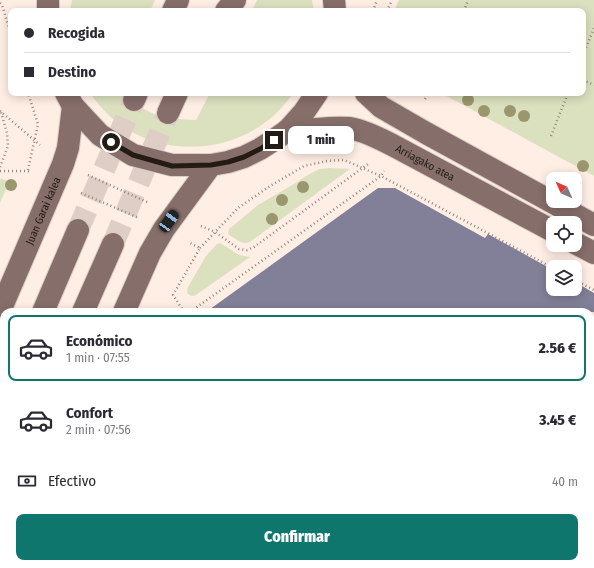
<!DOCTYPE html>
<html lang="es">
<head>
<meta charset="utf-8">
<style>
	:root { --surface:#fff; --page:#f2f2f3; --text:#2b2b33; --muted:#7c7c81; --line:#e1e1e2; --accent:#0f766e }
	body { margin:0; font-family:"Fira Sans Condensed",sans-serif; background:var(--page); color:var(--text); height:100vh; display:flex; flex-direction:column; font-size:15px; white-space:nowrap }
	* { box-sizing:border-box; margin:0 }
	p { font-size:13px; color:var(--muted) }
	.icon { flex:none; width:22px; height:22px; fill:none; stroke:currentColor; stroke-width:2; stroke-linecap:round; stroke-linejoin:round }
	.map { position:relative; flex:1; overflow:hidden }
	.panel { position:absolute; left:0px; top:308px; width:594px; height:260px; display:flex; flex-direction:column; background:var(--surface); border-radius:12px 12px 0 0; box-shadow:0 2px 10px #0003 }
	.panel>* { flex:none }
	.hud { position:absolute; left:8px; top:8px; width:578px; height:88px; border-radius:8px; box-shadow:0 2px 10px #0003; display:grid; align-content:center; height:88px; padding:0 16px; background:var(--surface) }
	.needle { width:26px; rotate:315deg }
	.controls { position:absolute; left:546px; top:172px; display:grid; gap:8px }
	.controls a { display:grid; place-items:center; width:36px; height:36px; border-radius:8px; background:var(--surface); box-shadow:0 2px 10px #0003; font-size:20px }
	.end { position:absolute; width:18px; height:18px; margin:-9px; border:5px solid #241b15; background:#fff; box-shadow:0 0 0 2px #fff }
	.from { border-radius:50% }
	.bubble { position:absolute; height:28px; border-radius:8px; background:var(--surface); box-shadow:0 2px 10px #0003; font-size:13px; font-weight:800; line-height:28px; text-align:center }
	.car { position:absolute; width:12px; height:24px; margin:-12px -6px; border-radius:5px; box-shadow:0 0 3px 1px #0007; background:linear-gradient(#222 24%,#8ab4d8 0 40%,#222 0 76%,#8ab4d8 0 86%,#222 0) }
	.hud b { display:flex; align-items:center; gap:14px; height:38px; font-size:15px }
	.hud b+b { border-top:1px solid var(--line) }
	.hud i { width:10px; height:10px; background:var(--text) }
	ul { padding:7px 0 0; list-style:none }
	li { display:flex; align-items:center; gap:12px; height:66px; margin:0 8px 6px; padding:0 8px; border:2px solid transparent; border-radius:8px }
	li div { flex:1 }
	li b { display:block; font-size:15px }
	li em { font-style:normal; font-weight:800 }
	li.current { border-color:var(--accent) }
	li>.icon { width:36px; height:36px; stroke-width:1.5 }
	.pay { display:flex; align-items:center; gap:10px; height:44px; padding:0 16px; font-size:15px }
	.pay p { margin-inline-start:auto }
	.button { display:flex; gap:8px; margin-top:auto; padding:8px 16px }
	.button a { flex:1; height:46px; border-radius:8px; background:var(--accent); color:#fff; font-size:16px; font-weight:800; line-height:46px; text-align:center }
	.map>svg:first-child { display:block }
	.green { fill:#dbe1bf }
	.building { fill:#828098 }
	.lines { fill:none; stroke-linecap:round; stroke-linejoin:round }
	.major-tunnel { stroke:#decec5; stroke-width:22; stroke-dasharray:22 11; stroke-linecap:butt }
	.minor-casing { stroke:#dcccc3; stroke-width:24 }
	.major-casing { stroke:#dcccc3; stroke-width:24 }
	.path { stroke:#93867e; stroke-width:2.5; stroke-dasharray:1 3; stroke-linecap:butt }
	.minor { stroke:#b8aaa8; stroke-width:22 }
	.major { stroke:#866e6a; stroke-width:22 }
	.tree { fill:#9a966d }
	.route { stroke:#241b15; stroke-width:5 }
	.labels { text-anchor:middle; stroke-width:3; stroke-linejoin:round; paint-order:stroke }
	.street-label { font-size:11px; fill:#241b15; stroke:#fff }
</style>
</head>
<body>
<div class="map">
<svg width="594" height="568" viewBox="0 0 594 568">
	<rect width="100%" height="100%" fill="#ffeee4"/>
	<g class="green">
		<polygon points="72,0 155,0 150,11 70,11"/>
		<polygon points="257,0 312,0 314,11 252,11"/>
		<polygon points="399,0 594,0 594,176 441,93 583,93 583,11 394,11"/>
		<path d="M90,93H123C149,116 163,119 196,120L210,93H293C256,150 174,164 119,124C107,115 99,105 90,93Z"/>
		<path d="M330,168L350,169L250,242C243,246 235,238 229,235L228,233L229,229L258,205L294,184L306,176L319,169Z"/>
		<polygon points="1,178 9,182 0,203 0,180"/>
		<path d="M220,243L239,255L250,257L196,295C192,297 190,296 187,293L188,287L206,256L217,244Z"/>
	</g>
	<polygon class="building" points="378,188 395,188 485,238 488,234 553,270 553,289 575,289 575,282 594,293 594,312 206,312"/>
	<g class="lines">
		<g class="major-tunnel">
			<polyline points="78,230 134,100"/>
			<polyline points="113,244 168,113"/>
		</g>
		<g class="minor-casing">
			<g id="minor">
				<polyline points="87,564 90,568"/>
				<polyline points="309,564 311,568"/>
			</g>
		</g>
		<g class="major-casing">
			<g id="major">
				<polyline points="334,0 335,11"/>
				<polyline points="48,11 48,0"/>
				<polyline points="173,11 178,0"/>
				<polyline points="226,11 235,0"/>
				<polyline points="66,93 73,106 100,135 133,155 172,165 211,165 228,162 244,157 260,149 274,140 288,130 304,112 317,93"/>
				<polyline points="366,93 381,107 426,133 594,225"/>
				<polyline points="134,100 137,93"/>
				<polyline points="168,113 177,93"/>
				<path id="s1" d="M288,130C297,129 306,130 315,129C327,128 338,127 349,128C363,130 385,141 398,148L553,231"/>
				<polyline points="575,243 594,253"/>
				<path id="s2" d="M0,311L63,164L68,148L73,106"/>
				<polyline points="43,312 78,230"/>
				<polyline points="83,312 113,244"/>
				<polyline points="124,312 150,253 164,229 211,165"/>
				<polyline points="0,411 4,402"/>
				<polyline points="0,503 4,494"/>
				<polyline points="12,568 14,564"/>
			</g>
		</g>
		<g class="path">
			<polyline points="0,3 2,5 11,35"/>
			<polyline points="373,11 377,0"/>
			<polyline points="387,11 392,0"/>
			<polyline points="464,11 468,0"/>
			<polyline points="583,55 594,28"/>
			<polyline points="583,80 594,85"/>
			<polyline points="425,99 429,93"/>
			<polyline points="0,111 40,145"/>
			<polyline points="551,136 568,93"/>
			<polyline points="0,167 8,146 7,133 1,112"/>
			<polyline points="28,170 38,124 28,93"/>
			<polyline points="0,171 27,171 30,172"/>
			<polyline points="88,175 149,203"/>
			<polyline points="81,193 139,218"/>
			<polyline points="201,226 215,232 239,249 247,250 254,247 368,164"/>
			<polyline points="200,248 238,208 270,186 304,166 327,161 344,160 381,176 553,268"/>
			<polyline points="575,280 594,290"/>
			<polyline points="184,312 173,295 200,248 190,243"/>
			<polyline points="190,312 381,176 384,171"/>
			<polyline points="271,564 274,568"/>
			<polyline points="358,564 361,568"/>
		</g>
		<use href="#minor" class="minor"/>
		<use href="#major" class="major"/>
	</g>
	<g class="tree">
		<circle cx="468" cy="100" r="6"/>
		<circle cx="484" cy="111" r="6"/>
		<circle cx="510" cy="111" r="6"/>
		<circle cx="524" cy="116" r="6"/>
		<circle cx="583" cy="166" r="6"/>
		<circle cx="11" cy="185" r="6"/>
		<circle cx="303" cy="187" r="6"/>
		<circle cx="282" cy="200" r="6"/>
		<circle cx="272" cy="219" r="6"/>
	</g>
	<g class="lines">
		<polyline class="route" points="111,142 133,155 172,166 211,165 228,162 244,157 260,149 274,140"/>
	</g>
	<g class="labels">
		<g class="street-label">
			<text dy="4" stroke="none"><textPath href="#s1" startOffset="145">Arriagako atea</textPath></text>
			<text dy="4" stroke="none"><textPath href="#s2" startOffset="109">Juan Garai kalea</textPath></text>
		</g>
	</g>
</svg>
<div class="controls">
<a><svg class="needle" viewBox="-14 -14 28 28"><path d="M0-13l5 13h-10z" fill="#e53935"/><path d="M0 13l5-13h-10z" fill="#7c7c81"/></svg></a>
<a><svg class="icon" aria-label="locate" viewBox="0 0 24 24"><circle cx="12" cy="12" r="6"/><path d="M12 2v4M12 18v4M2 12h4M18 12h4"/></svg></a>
<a><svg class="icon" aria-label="layers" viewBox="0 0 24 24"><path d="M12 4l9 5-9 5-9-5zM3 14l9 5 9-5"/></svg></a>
</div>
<i class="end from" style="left:111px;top:142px"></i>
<i class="end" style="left:274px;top:140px"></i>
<div class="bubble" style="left:288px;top:126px;width:66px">1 min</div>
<i class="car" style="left:169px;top:221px;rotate:36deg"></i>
<div class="hud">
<b><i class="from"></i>Recogida</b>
<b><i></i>Destino</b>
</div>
<section class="panel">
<ul>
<li class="current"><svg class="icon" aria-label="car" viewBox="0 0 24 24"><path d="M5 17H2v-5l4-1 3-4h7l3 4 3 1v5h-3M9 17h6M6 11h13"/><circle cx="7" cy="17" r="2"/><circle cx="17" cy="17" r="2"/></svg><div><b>Económico</b><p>1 min · 07:55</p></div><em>2.56 €</em></li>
<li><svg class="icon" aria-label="car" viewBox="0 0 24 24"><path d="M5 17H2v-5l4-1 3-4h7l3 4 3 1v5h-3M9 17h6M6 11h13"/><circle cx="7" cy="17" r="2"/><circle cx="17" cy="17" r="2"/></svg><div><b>Confort</b><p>2 min · 07:56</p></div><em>3.45 €</em></li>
</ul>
<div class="pay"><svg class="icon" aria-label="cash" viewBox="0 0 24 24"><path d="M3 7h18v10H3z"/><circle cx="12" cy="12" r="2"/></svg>Efectivo<p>40 m</p></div>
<div class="button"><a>Confirmar</a></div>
</section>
</div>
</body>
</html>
